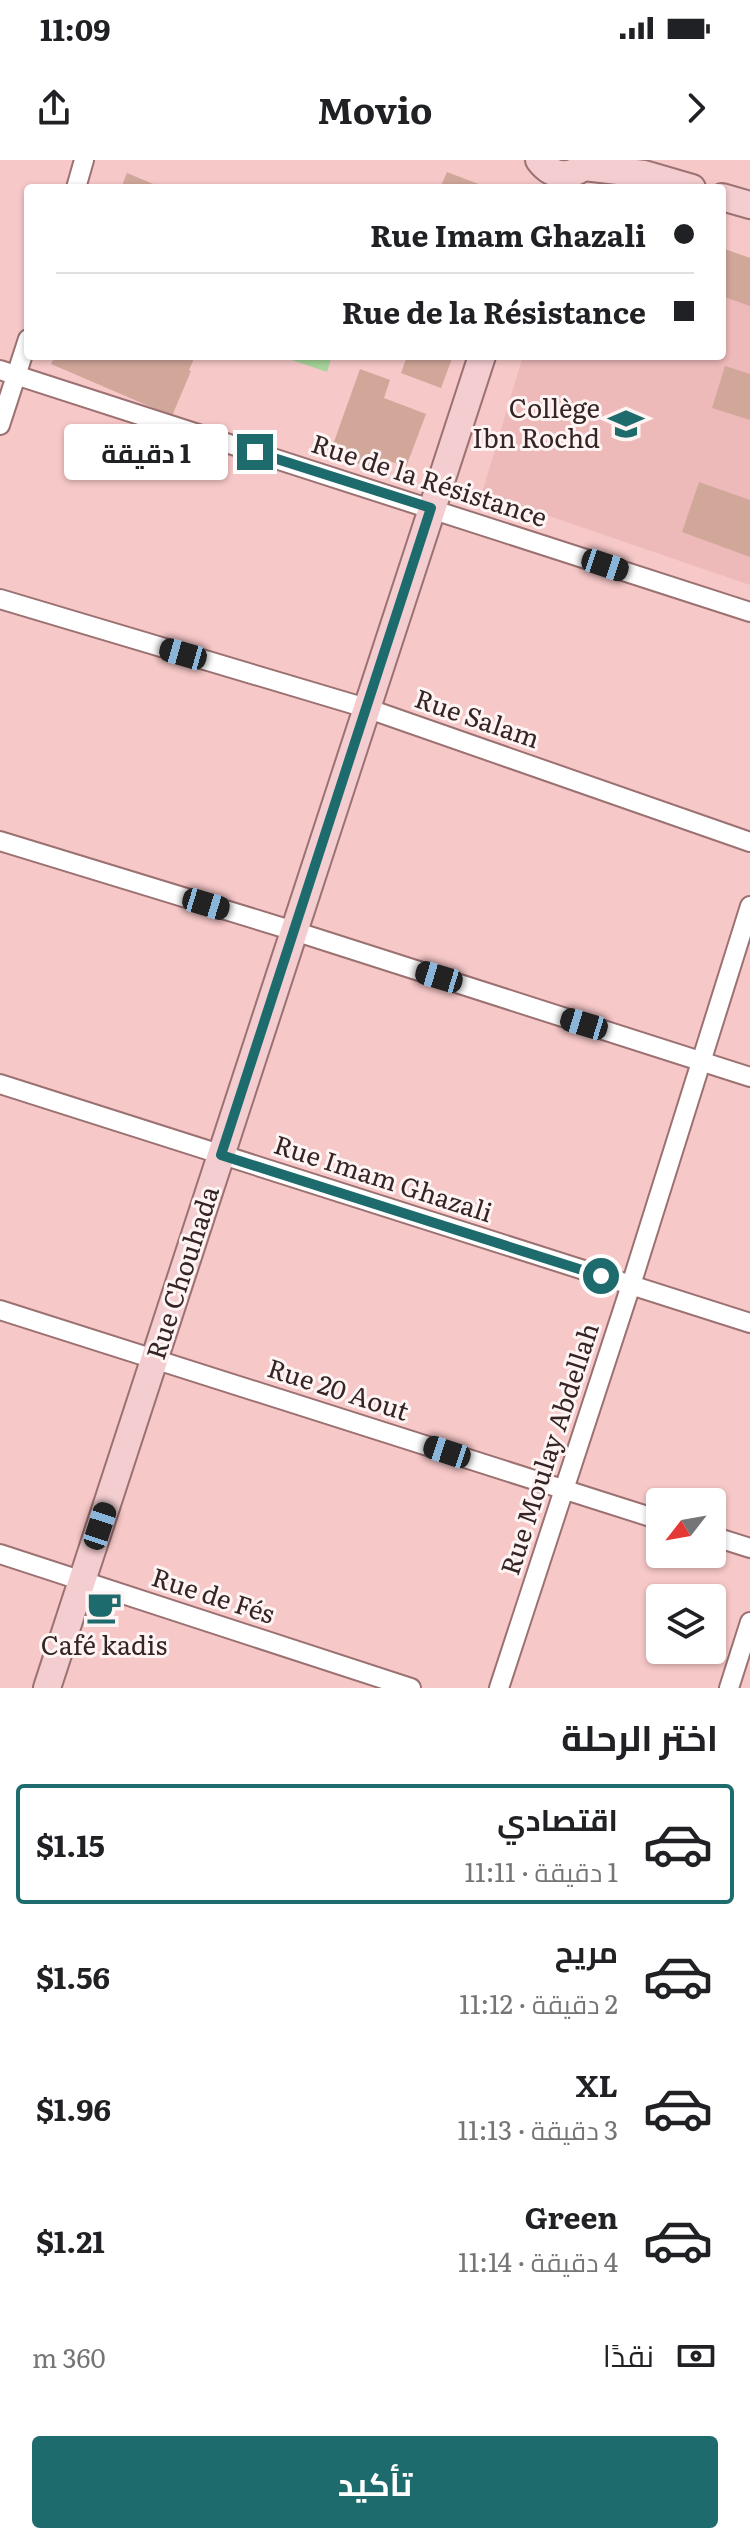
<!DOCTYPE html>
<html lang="ar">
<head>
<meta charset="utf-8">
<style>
	:root { --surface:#fff; --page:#f2f2f2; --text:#202124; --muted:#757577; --line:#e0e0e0; --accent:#1e6b6d }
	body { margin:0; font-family:Literata,Cairo,serif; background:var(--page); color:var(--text); direction:rtl; height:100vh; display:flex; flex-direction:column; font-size:30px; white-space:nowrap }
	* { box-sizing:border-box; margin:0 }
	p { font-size:26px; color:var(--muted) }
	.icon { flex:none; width:44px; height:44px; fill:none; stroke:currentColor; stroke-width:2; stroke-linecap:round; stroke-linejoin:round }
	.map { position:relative; height:1528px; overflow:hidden; direction:ltr }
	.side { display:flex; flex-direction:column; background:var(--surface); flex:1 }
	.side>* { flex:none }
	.hud { position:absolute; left:24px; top:24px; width:702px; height:176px; border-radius:8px; box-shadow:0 2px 6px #0004; direction:rtl; display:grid; align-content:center; height:176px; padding:0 32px; background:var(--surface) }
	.needle { width:52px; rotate:239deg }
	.buttons { position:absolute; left:646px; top:1328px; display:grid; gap:16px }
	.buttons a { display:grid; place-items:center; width:80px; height:80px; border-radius:8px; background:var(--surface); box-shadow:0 2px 6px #0004; font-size:40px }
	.end { position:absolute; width:36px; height:36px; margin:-18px; border:10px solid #1e6b6d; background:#fff; box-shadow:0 0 0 4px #fff }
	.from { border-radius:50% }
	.bubble { position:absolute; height:56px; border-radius:8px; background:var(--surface); box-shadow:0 2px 6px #0004; font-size:26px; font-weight:700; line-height:56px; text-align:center; direction:rtl }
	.car { position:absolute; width:24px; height:48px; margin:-24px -12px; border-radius:10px; box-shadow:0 0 6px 2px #0007; background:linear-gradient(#222 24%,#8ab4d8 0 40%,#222 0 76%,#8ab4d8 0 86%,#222 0) }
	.hud b { display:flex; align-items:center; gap:28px; height:76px; font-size:30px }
	.hud b+b { border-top:2px solid var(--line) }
	.hud i { width:20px; height:20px; background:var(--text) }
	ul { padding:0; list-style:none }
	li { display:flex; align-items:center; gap:24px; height:120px; margin:0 16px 12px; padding:0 16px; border:4px solid transparent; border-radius:8px }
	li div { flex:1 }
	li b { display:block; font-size:30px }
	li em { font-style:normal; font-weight:700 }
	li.selected { border-color:var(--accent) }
	li>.icon { width:72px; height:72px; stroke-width:1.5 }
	h2 { padding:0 32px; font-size:36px; line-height:96px }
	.pay { display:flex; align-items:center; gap:20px; height:88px; padding:0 32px; font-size:30px }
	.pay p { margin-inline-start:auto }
	.button { display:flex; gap:16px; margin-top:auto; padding:16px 32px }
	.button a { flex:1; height:92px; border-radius:8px; background:var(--accent); color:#fff; font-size:32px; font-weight:700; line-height:92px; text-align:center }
	.status { display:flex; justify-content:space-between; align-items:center; height:56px; padding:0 40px; background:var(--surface); direction:ltr }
	.status svg { height:22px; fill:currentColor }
	header { display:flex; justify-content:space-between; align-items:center; height:104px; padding:0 32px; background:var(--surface); font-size:36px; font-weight:700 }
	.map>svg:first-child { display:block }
	.built { fill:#eeb9b9 }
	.green { fill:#a8d59b }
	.building { fill:#d1a79a }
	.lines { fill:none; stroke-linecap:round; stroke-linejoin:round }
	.street-casing { stroke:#9b7172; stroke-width:22 }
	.secondary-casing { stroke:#9b7172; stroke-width:30 }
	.street { stroke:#fff; stroke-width:18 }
	.secondary { stroke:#f3cdd0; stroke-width:26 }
	.route { stroke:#1e6b6d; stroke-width:10 }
	.labels { text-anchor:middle; stroke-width:6; stroke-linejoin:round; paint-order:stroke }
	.poi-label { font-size:26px; fill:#362424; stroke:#fef4f4; text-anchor:end }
	.street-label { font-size:26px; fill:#362424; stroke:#fef4f4 }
</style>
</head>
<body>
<div class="status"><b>11:09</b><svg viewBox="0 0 49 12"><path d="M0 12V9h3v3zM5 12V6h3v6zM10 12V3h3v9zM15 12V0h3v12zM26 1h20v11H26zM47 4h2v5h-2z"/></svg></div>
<header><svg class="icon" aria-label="forward" viewBox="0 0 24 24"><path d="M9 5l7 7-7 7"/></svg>Movio<svg class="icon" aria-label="share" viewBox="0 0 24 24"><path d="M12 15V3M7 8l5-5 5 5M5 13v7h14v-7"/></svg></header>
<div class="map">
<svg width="750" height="1528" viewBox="0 0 750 1528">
	<rect width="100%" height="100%" fill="#f7c8c8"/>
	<polygon class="built" points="722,89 750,98 750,425 482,333 523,196 722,196"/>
	<polygon class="green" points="280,196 332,196 327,212"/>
	<g class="building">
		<polygon points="447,12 489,28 440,28"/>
		<polygon points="127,13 163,28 121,28"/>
		<polygon points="722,88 750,98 750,146 722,136"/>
		<polygon points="55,196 195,196 189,210 191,211 172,256 51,204"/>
		<polygon points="407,196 453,196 441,228 401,213"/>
		<polygon points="725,206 750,214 750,260 712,248"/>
		<polygon points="360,209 390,220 384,238 426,254 406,307 384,299 379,312 330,293"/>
		<polygon points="699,322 750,340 750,397 682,372"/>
	</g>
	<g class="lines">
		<g class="street-casing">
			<g id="street">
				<polyline points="76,28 84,0"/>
				<polyline points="0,210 750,452"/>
				<polyline points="0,265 28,179"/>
				<polyline points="0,439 366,548 750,682"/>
				<polyline points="0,681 294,771 750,917"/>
				<polyline points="0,924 750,1163"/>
				<polyline points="0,1150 660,1360"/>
				<polyline points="712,1376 750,1388"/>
				<polyline points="0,1394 411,1528"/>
				<polyline points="499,1528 631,1125 750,746"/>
				<polyline points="729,1528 750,1462"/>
			</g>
		</g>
		<g class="secondary-casing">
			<g id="secondary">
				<path d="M539,0C553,19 575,19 589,0"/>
				<polyline points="584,7 644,14 692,28"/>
				<polyline points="722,37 750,45"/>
				<polyline points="47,1528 482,196"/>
			</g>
		</g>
		<use href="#street" class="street"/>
		<use href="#secondary" class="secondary"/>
	</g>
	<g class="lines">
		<polyline class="route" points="255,292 431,348 221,995 601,1116"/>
	</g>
	<defs>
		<g id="school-bare" transform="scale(2.76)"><path d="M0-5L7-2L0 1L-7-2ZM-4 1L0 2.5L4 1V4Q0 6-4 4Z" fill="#1e6b6d" stroke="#fef4f4" stroke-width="2.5" paint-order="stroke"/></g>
		<g id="cafe-bare" transform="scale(2.76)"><path d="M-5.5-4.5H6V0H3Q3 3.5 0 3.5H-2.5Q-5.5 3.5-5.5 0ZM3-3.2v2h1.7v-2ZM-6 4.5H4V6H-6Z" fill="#1e6b6d" stroke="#fef4f4" stroke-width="2.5" paint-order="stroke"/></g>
	</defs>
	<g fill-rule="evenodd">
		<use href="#school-bare" x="626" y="264"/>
		<use href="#cafe-bare" x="104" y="1447"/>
	</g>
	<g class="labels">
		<g class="poi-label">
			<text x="600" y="258">Collège<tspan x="600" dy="30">Ibn Rochd</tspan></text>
			<text x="104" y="1495" text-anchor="middle">Café kadis</text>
		</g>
		<g class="street-label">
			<text transform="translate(429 321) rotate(18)" y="9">Rue de la Résistance</text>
			<text transform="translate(477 559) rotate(19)" y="9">Rue Salam</text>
			<text transform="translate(383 1019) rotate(18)" y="9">Rue Imam Ghazali</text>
			<text transform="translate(183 1113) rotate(-72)" y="9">Rue Chouhada</text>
			<text transform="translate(338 1230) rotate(18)" y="9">Rue 20 Aout</text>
			<text transform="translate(550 1289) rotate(-72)" y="9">Rue Moulay Abdellah</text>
			<text transform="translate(213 1436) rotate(18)" y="9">Rue de Fés</text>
		</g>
	</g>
</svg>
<div class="buttons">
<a><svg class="needle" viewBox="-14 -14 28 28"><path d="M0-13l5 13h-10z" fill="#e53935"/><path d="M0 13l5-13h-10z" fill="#757577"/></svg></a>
<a><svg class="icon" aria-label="layers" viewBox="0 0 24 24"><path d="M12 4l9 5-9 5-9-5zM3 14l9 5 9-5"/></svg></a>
</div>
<i class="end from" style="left:601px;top:1116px"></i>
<i class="end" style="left:255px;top:292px"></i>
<div class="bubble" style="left:64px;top:264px;width:164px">1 دقيقة</div>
<i class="car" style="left:605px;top:405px;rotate:108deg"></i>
<i class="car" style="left:183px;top:494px;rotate:286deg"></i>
<i class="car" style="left:206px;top:744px;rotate:107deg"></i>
<i class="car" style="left:439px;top:817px;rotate:287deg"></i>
<i class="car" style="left:584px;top:864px;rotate:287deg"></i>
<i class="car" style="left:447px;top:1292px;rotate:288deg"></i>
<i class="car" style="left:100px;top:1366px;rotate:18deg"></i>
<div class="hud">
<b><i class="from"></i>Rue Imam Ghazali</b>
<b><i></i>Rue de la Résistance</b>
</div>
</div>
<section class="side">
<h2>اختر الرحلة</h2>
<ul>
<li class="selected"><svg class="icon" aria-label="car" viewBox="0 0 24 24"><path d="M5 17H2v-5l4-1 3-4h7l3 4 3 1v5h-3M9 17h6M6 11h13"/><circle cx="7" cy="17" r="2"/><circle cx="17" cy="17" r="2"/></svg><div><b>اقتصادي</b><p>1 دقيقة · 11:11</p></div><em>$1.15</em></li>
<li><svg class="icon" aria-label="car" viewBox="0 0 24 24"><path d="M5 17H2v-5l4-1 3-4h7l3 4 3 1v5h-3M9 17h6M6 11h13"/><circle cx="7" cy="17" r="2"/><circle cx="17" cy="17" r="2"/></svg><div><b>مريح</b><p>2 دقيقة · 11:12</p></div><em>$1.56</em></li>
<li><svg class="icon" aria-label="car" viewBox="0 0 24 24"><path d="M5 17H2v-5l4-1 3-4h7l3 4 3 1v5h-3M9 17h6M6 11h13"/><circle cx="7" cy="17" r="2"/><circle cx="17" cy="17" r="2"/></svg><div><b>XL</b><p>3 دقيقة · 11:13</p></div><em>$1.96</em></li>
<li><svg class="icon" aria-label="car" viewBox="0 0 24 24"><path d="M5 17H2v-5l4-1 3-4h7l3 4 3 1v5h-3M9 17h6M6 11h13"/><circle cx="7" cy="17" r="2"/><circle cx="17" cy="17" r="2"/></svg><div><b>Green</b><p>4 دقيقة · 11:14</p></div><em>$1.21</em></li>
</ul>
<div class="pay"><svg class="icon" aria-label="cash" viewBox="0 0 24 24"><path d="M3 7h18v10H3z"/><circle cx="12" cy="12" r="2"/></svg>نقدًا<p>360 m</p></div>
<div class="button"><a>تأكيد</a></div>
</section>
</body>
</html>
